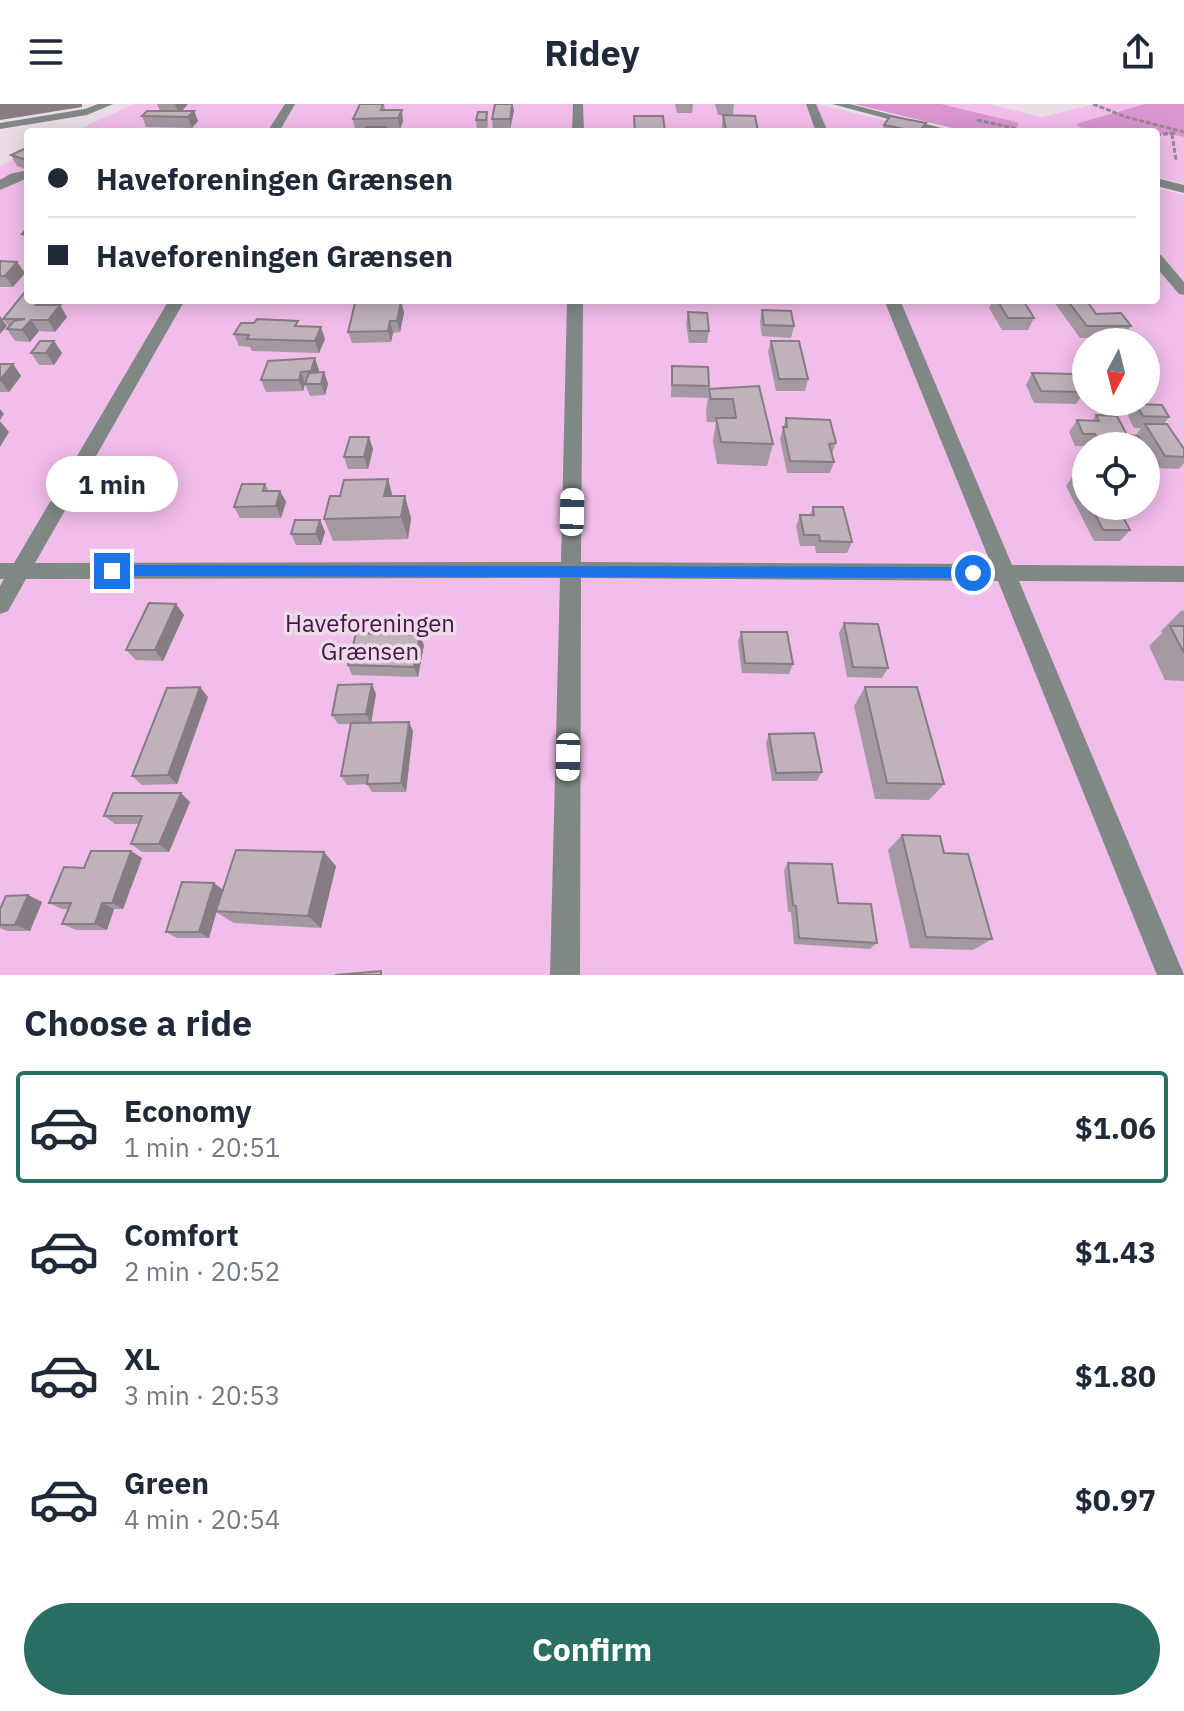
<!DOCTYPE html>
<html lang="en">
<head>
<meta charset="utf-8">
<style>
	:root { --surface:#fff; --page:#f6f6f7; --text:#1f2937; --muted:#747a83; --line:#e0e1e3; --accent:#286e62 }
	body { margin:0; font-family:"IBM Plex Sans",sans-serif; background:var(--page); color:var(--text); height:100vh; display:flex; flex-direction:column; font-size:30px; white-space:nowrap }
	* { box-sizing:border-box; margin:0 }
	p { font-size:26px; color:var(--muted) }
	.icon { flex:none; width:44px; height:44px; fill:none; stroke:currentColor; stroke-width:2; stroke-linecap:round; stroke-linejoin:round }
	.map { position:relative; height:871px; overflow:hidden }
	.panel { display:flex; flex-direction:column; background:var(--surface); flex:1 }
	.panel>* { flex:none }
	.hud { position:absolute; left:24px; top:24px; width:1136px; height:176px; border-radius:8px; box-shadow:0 4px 20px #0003; display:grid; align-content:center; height:176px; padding:0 24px; background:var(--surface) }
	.needle { width:52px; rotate:187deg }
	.tools { position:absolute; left:1072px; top:224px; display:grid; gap:16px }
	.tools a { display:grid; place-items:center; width:88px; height:88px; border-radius:50%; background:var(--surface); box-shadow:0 4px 20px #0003; font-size:40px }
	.end { position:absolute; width:36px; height:36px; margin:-18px; border:10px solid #1a73e8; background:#fff; box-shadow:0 0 0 4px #fff }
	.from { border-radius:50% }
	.bubble { position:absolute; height:56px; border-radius:28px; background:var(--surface); box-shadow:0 4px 20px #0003; font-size:26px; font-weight:700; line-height:56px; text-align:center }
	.car { position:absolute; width:24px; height:48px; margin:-24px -12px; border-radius:10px; box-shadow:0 0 6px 2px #0007; background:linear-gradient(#fff 24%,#345 0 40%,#fff 0 76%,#345 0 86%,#fff 0) }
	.hud b { display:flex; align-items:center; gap:28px; height:76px; font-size:30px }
	.hud b+b { border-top:2px solid var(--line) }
	.hud i { width:20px; height:20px; background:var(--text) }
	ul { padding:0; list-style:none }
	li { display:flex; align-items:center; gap:24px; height:112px; margin:0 16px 12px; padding:0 8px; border:4px solid transparent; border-radius:8px }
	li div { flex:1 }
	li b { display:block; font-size:30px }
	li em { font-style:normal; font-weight:700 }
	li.selected { border-color:var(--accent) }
	li>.icon { width:72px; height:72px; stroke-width:1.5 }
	h2 { padding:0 24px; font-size:36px; line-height:96px }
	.button { display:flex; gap:16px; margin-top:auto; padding:16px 24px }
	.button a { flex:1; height:92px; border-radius:48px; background:var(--accent); color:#fff; font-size:32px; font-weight:700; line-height:92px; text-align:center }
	header { display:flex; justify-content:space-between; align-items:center; height:104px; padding:0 24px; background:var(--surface); font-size:36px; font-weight:700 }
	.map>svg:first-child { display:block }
	.green { fill:#f1bde9; fill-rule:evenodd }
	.forest { fill:#da95d0 }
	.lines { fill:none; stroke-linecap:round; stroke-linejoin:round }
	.path { stroke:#948b93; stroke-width:3; stroke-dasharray:5 2; stroke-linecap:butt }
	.minor { fill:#808886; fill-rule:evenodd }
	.wall { fill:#a499a3 }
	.shaded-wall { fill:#867d84 }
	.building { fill:#bfb2bd; stroke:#867d84; stroke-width:2 }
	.route { fill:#1a73e8 }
	.labels { text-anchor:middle; stroke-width:7; stroke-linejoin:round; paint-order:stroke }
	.park-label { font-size:24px; fill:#4d1048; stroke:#eadde8 }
</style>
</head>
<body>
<header><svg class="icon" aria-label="menu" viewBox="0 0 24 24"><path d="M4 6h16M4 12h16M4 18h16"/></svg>Ridey<svg class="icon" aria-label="share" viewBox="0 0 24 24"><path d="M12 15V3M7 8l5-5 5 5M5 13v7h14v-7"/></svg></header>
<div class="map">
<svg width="1184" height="871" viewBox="0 0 1184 871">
	<rect width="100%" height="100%" fill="#eadde8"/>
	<g class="green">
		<polygon points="134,0 817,0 931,28 73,28"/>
		<polygon points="854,0 988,0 1042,13 1096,0 1184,0 1184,80 1156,73 1156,28 969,28"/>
		<path d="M28,49V196H1156V84L1184,91V871H0V62ZM1086,238H1146V298H1086ZM1086,342H1146V402H1086Z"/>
	</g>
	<g class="forest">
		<polygon points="854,0 941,0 1019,19 1014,28 969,28"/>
		<path d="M1145,0H1184V33C1158,25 1091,37 1076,20Z"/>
	</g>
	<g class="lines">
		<g class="path">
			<polyline points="1093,0 1126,13 1184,28"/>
			<polyline points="977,16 1031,28"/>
			<polyline points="1172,30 1176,56"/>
			<polyline points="1156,31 1175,29"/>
		</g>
		<g class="minor">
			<polygon points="98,0 113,0 87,11 0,25 0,19 85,5"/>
			<polygon points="285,0 295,0 279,28 267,28"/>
			<polygon points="573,0 583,0 584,28 572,28"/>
			<polygon points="806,0 816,0 828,28 816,28"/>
			<polygon points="832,0 850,0 957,28 937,28"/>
			<polygon points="28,66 28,74 0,86 0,76 10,70"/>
			<polygon points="1156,74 1184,81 1184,89 1156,82"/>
			<polygon points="1156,150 1161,151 1184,178 1184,191 1179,190 1156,163"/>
			<polygon points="169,196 185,196 35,459 561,458 567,196 583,196 581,458 991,460 884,196 900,196 1012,461 1184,462 1184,478 1019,477 1184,871 1157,871 998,477 581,474 580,871 550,871 560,474 26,475 8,507 0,510 0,482 4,475 0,475 0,459 14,459"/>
		</g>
	</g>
	<g class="wall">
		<polygon points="157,0 188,0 182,7 194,7 198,17 192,24 146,23 142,12 160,7"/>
		<polygon points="360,0 419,0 384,0 385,6 403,17 400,25 387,25 387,28 364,28 366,25 355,25 353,15"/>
		<polygon points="495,0 513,0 514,7 510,25 493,25 492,15"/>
		<polygon points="675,0 693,0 692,9 677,9"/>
		<polygon points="715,0 734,0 733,11 718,11"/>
		<polygon points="487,8 488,19 487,26 477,26 476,16"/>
		<polygon points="723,11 758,27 758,28 723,28 722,22"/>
		<polygon points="884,21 923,28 882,28"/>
		<polygon points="28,43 28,66 17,62 11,51"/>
		<polygon points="28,123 28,140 22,130"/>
		<polygon points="0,157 25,169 13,183 0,183"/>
		<polygon points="28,196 56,196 52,201 60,201 67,213 55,228 39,227 30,238 15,237 7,225 9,223 3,215"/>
		<polygon points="993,196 1023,196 1034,214 1028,226 1002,226 989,204"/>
		<polygon points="1055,196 1086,196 1096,210 1131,222 1123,233 1080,234 1054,198"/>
		<polygon points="401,197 404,209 400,228 393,229 391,238 352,239 348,228"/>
		<polygon points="762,206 794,222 791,234 762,232 760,218"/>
		<polygon points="688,208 709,227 707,239 689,239 686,220"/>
		<polygon points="300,222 325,235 319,249 252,247 250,243 239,242 234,230"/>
		<polygon points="54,237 62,249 54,261 39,261 31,249"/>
		<polygon points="771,237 808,275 805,287 776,287 768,248"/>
		<polygon points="268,257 319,266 318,269 324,268 328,280 325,291 310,292 305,280 303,287 266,288 261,276"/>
		<polygon points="0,260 13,260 21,272 9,288 0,288"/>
		<polygon points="672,262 709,282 709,285 759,282 773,340 767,362 717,360 713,337 716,318 707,318 706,307 708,294 671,293"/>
		<polygon points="1032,269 1084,288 1076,300 1034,299 1026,281"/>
		<polygon points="1136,300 1169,313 1164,320 1184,345 1184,359 1179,365 1156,364 1149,352 1146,355 1146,342 1075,342 1069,328 1077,316 1092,317 1096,311 1127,331 1136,331 1141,324 1134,324 1128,312"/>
		<polygon points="786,314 836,339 832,350 834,358 830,369 787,369 780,335"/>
		<polygon points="369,333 373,345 368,365 348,365 344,353"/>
		<polygon points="1074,370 1086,370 1086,402 1117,402 1130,426 1120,437 1094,437 1066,382"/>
		<polygon points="388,375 392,392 411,414 408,435 333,437 324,415 340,392"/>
		<polygon points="265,380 269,387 280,387 286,398 281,414 240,414 234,403"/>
		<polygon points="813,403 852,438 847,449 816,449 815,442 800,442 796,422 800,411 810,411"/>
		<polygon points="320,416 325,428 321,441 296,441 291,430"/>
		<polygon points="176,500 184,511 163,557 136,556 126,546"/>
		<polygon points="1182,506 1184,507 1184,577 1165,576 1149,542 1162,529 1161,527"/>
		<polygon points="844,519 888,564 882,574 847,573 839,529"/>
		<polygon points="741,528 793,560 789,570 742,569 738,538"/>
		<polygon points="424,541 418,573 352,571 348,561"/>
		<polygon points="865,583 944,680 929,696 875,695 854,602"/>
		<polygon points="376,590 371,619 413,627 406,688 372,688 367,680 347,681 341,672 350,620 338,620 332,611"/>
		<polygon points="208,593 177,680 142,681 132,672"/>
		<polygon points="769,630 822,668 817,677 772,677 766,639"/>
		<polygon points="190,698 169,748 142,748 131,740 139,720 115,720 104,712"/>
		<polygon points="902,731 944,749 992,835 973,846 910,844 888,746"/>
		<polygon points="142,754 123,805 114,805 107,826 76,826 62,820 68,805 62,805 49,799 84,764"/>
		<polygon points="788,759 838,799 877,839 870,845 794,840 791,808 788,808 784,766"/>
		<polygon points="336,762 321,824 234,819 216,808 209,834 177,834 166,828 214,779 223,786"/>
		<polygon points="28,791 42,798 30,827 7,827 0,824 0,805"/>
	</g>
	<g class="shaded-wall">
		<polygon points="0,0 82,0 82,3 0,16"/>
		<polygon points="175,0 188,0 179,10"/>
		<polygon points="512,0 514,7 510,25 510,15"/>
		<polygon points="402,6 403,17 400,25 398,14"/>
		<polygon points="194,7 198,17 192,24 188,13"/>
		<polygon points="28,53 28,64 23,55"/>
		<polygon points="17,158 25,169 13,183 5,172"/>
		<polygon points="40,196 56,196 44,212 36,201"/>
		<polygon points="401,197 404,209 400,228 397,217"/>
		<polygon points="60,201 67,213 55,228 48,216"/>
		<polygon points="0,212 7,222 0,230"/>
		<polygon points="31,216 39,227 30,238 22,226"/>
		<polygon points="390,217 393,229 391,238 388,227"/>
		<polygon points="321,223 325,235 319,249 315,237"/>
		<polygon points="54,237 62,249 54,261 46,249"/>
		<polygon points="315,254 319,266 315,279 311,267"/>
		<polygon points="13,260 21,272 9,288 0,276"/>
		<polygon points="301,268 305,280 303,287 299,276"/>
		<polygon points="324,268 328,280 325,291 321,280"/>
		<polygon points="0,305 4,310 0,316"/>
		<polygon points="0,317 9,328 0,343"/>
		<polygon points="369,333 373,345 368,365 364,353"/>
		<polygon points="388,375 394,397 384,392"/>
		<polygon points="280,387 286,398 281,414 276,402"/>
		<polygon points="405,392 411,414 408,435 401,413"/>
		<polygon points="320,416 325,428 321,441 316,430"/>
		<polygon points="176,500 184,511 163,557 155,546"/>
		<polygon points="420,531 424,541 418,573 414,563"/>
		<polygon points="372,580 376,590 371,620 366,610"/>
		<polygon points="200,583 208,593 177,680 168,671"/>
		<polygon points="409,618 413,627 406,688 401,679"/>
		<polygon points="181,689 190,698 169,748 159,740"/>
		<polygon points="131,747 142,754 123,805 112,799"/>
		<polygon points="324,748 336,762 321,824 308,812"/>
		<polygon points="214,779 223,786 209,834 199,828"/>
		<polygon points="28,791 42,798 30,827 15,821"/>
		<polygon points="102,799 114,805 107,826 95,820"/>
	</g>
	<g class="building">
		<polygon points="360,0 383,0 381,6 402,6 398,14 353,15"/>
		<polygon points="495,0 512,0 510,15 492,15"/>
		<polygon points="147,7 194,7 188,13 142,12"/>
		<polygon points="478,8 487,8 486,16 476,16"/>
		<polygon points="723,11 755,12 758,27 726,26"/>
		<polygon points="634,12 663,12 665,28 635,28"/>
		<polygon points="890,12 926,19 919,28 884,21"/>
		<polygon points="366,23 386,23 385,28 364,28"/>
		<polygon points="28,43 28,53 23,55 11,51"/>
		<polygon points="28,123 28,130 22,130"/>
		<polygon points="0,157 17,158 5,172 0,172"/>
		<polygon points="28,184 28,196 40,196 36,201 60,201 48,216 31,216 22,226 7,225 14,217 25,215 3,215"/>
		<polygon points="997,196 1023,196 1034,214 1008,214"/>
		<polygon points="1067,196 1086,196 1096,210 1121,209 1131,222 1087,222"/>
		<polygon points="401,197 397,217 390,217 388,227 348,228 355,199"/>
		<polygon points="762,206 791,207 794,222 764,221"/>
		<polygon points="688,208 707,209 709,227 690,227"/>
		<polygon points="257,215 298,217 295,222 321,223 315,237 247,235 249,231 234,230 241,219 254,219"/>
		<polygon points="40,237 54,237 46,249 31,249"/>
		<polygon points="771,237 799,237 808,275 779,275"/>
		<polygon points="315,254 311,267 301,268 299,276 261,276 268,257"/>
		<polygon points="0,260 13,260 0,276"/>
		<polygon points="672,262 708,263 709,282 672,281"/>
		<polygon points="324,268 321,280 305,280 309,269"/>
		<polygon points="1032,269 1074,270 1084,288 1041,287"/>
		<polygon points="1146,273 1152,281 1146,281"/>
		<polygon points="759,282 773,340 721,338 716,314 736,314 733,295 711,295 709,285"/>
		<polygon points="1136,300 1162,301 1169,313 1143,312"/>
		<polygon points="1096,311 1117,312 1127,331 1138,332 1144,342 1101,342 1095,330 1083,330 1077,316 1099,317"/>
		<polygon points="786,314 830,316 836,339 829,340 834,358 790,357 783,323 787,323"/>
		<polygon points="1145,320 1167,320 1184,345 1184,353 1165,352"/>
		<polygon points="350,333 369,333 364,353 344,353"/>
		<polygon points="1074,370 1086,370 1086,393"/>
		<polygon points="388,375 384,392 405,392 401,413 324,415 330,392 340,392 344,376"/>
		<polygon points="242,380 265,380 263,387 280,387 276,402 234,403"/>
		<polygon points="1091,402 1117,402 1130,426 1103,426"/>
		<polygon points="813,403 843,403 852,438 820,437 819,431 804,431 800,411 814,411"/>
		<polygon points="295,416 320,416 316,430 291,430"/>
		<polygon points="149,499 176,500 155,546 126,546"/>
		<polygon points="844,519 878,520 888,564 853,563"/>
		<polygon points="1170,522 1184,522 1184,549"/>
		<polygon points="741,528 787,528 793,560 745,559"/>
		<polygon points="356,529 420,531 414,563 348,561"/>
		<polygon points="372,580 366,610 332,611 338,581"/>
		<polygon points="200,583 168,671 132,672 167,584"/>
		<polygon points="865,583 917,583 944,680 887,679"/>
		<polygon points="409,618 401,679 367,680 368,671 341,672 351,619"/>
		<polygon points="814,629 822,668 776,669 769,630"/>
		<polygon points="113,689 181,689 159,740 131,740 142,712 104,712"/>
		<polygon points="902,731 940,732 944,749 968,750 992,835 926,833"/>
		<polygon points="236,746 324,748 308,812 216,807"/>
		<polygon points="91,747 131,747 112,799 102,799 95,820 62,820 71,799 49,799 64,763 84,764"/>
		<polygon points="788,759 832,760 838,799 871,800 877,839 799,834 796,802 793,801"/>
		<polygon points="182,778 214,779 199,828 166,828"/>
		<polygon points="28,791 15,821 0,821 0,805 6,792"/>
		<polygon points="381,867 381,871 335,871"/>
	</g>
	<polygon class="route" points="112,461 973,463 979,469 973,474 112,472 105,467"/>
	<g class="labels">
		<g class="park-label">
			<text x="370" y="528">Haveforeningen<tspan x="370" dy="28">Grænsen</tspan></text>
		</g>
	</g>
</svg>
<div class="tools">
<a><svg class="needle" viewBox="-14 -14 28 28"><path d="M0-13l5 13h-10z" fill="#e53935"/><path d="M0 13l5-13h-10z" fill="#747a83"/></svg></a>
<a><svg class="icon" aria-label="locate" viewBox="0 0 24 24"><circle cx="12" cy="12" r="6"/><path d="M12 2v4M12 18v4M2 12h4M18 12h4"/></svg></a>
</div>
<i class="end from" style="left:973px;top:469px"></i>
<i class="end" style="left:112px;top:467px"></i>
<div class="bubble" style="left:46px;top:352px;width:132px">1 min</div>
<i class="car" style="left:572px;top:408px;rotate:1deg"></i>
<i class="car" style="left:568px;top:653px;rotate:181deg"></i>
<div class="hud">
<b><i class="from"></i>Haveforeningen Grænsen</b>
<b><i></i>Haveforeningen Grænsen</b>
</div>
</div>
<section class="panel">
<h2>Choose a ride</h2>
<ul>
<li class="selected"><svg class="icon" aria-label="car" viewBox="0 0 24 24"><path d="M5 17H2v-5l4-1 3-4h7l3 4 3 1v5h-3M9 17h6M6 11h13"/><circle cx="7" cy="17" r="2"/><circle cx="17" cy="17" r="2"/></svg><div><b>Economy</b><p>1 min · 20:51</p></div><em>$1.06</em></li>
<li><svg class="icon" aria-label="car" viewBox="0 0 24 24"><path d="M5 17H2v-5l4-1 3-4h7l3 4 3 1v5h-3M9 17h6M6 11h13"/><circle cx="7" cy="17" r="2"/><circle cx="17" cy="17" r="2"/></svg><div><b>Comfort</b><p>2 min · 20:52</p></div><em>$1.43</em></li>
<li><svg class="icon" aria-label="car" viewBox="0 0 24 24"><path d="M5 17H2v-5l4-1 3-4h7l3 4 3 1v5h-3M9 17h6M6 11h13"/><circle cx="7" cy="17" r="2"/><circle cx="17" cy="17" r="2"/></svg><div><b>XL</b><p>3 min · 20:53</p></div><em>$1.80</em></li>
<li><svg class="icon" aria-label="car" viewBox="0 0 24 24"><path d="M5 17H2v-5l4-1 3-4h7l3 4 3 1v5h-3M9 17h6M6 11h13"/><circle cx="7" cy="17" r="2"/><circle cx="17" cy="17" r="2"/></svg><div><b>Green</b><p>4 min · 20:54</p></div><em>$0.97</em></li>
</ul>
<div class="button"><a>Confirm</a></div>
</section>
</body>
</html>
